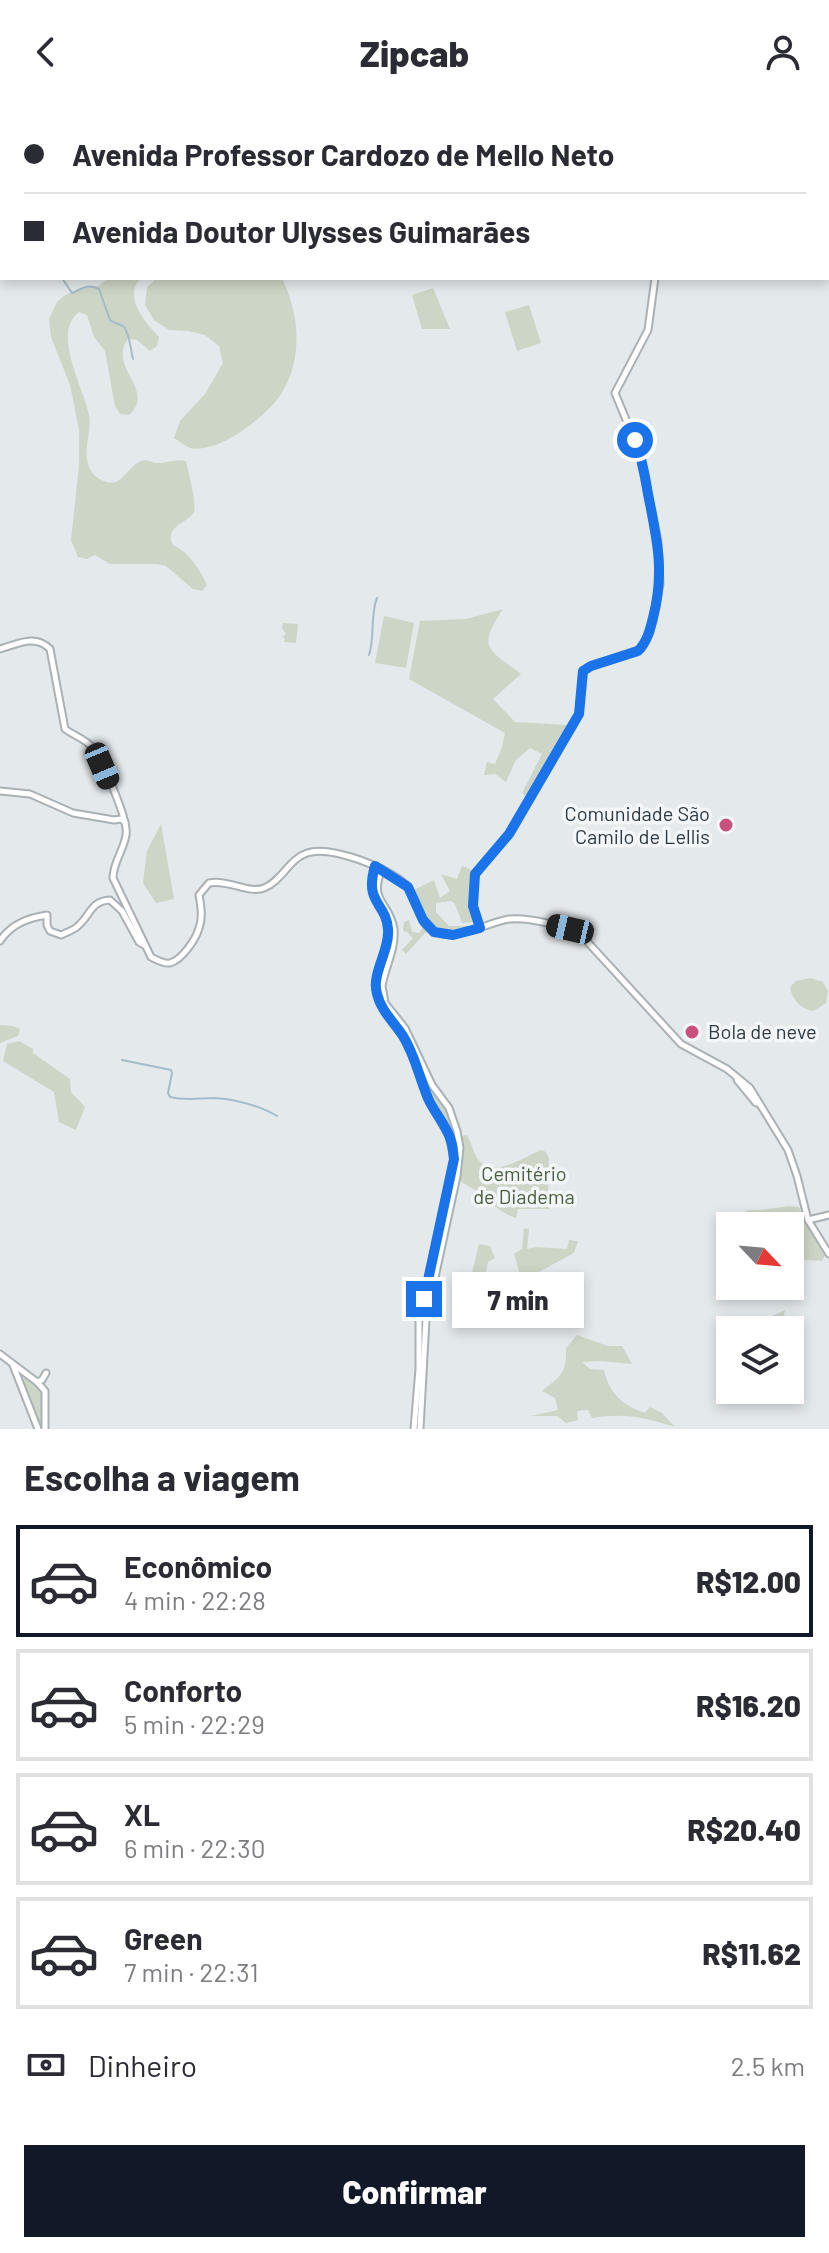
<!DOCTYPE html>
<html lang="pt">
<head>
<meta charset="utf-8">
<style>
	:root { --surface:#fff; --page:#f2f2f3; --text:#2b2b33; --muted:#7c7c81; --line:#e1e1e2; --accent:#111827 }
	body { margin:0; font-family:Barlow,sans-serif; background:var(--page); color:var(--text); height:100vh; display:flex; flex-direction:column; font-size:30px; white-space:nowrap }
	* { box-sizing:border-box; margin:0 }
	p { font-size:26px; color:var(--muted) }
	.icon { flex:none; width:44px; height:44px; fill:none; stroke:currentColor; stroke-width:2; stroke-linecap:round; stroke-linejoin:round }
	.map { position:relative; height:1325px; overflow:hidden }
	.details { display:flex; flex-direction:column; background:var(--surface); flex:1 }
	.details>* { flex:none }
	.banner { position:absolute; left:0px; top:0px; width:830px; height:176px; box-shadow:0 4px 12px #0003; display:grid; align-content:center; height:176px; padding:0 24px; background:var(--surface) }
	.needle { width:52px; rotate:116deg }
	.buttons { position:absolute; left:716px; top:1108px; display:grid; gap:16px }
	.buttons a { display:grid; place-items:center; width:88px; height:88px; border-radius:0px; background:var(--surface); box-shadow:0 4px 12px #0003; font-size:40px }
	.end { position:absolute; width:36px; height:36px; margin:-18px; border:10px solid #1a73e8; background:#fff; box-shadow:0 0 0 4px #fff }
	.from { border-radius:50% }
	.bubble { position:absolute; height:56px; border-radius:0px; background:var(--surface); box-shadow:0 4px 12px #0003; font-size:26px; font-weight:800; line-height:56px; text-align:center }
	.car { position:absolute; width:24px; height:48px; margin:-24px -12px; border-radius:10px; box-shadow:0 0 6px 2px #0007; background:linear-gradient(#222 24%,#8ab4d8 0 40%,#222 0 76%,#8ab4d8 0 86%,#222 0) }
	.banner b { display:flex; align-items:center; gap:28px; height:76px; font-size:30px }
	.banner b+b { border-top:2px solid var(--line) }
	.banner i { width:20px; height:20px; background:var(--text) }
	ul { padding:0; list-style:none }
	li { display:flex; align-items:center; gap:24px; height:112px; margin:0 16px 12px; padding:0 8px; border:4px solid var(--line); border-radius:0px }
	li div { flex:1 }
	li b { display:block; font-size:30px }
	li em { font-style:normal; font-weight:800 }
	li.on { border-color:var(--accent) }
	li>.icon { width:72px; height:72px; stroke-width:1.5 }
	h2 { padding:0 24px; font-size:36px; line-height:96px }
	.pay { display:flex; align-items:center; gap:20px; height:88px; padding:0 24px; font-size:30px }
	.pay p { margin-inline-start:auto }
	.primary-button { display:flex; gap:16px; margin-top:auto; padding:16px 24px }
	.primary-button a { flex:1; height:92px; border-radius:0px; background:var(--accent); color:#fff; font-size:32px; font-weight:800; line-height:92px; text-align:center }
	header { display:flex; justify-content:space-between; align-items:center; height:104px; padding:0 24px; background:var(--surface); font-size:36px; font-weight:800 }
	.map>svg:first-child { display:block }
	.green { fill:#cdd5c6 }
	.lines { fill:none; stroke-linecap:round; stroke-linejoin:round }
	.stream { stroke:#a2bdc9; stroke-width:2 }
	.secondary-casing { stroke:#a9b1b5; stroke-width:9 }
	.primary-casing { stroke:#a4afb6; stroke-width:10 }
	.secondary { stroke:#fff; stroke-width:5 }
	.primary { stroke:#fff; stroke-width:6 }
	.route { stroke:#1a73e8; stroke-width:10 }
	.poi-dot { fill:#c8527d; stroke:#f4f7f9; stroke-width:3 }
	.labels { text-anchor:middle; stroke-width:7; stroke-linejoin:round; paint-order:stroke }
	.poi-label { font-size:20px; fill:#2d3a43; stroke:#f4f7f9; text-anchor:end }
	.park-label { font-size:20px; fill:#495e3b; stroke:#f4f7f9 }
</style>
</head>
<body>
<header><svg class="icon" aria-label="back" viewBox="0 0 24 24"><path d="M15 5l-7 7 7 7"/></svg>Zipcab<svg class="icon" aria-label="person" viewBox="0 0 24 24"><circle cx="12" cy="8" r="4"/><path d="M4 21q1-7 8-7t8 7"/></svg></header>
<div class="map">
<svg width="829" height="1325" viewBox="0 0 829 1325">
	<rect width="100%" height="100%" fill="#e4e9eb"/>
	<g class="green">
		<path d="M109,174H141C122,193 146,219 159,233L157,242L150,247L137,236L128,235C107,263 157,286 129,311L120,310L115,302L105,247L94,233L87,211L79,208C51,229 84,284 89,311C92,327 83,344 88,360C90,368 96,374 104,377C122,384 126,365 139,358C146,354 149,358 156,359C166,360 175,354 186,357C188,366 197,401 194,408C189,418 168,421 171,436C173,443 175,441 180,445C192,453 201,468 207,481L202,487L193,485L166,462L157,460H110L95,451L87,455L78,453L71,436L79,362V326L70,281L51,233L49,215L57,198L64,192L80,184L98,182Z"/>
		<path d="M157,174H282C295,202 300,229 294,259C291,271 286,283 279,293C264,314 218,350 190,344C185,342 179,337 174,334L180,317L205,290L223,259L219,242L205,231L188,227L169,226L154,216L145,201L147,183Z"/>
		<polygon points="433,184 450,225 422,225 412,191"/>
		<polygon points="529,201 541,239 517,247 505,208"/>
		<path d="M503,505C476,545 489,545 521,570L493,595L515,618L568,621L527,693L522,689L542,650L530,644L516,656L506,678L495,670L484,671L487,658L495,660L502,643L505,629L409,575L420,517L466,515Z"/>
		<polygon points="384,512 414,519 406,564 375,559"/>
		<polygon points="283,519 298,520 296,539 284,538 285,534 282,533 286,530 282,524"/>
		<polygon points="161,720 174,795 156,799 143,779 147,747"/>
		<path d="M462,762L472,766L469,806L475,818L462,819L455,800L451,797L436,799V808L449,822H473V824C432,834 427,822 414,786L434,776L440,794L450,787L441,770L457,775Z"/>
		<polygon points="409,816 412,828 420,829 423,822 427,827 406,850 402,846 413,834 407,828 403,827 404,818"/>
		<path d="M810,874L823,878L828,887L826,899L814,907C801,906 792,895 790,883L796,877Z"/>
		<polygon points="0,921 13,922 20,925 18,932 0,939"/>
		<polygon points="19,937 33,945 33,949 70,975 71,988 85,1003 76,1026 59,1018 54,988 3,957 7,940"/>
		<path d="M428,978L447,1002L458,1040L453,1042C449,1018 430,1002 426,979Z"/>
		<path d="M467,1031C471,1038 473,1047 477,1054C492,1076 524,1053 541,1046L546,1048L549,1054L548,1096L550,1105H518L516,1114C501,1109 494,1101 482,1091C475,1085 466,1081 458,1076L462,1058V1032Z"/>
		<polygon points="789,1102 799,1103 810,1127 825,1151 822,1157 790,1155 790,1122 733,1122 734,1115 748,1106 762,1106"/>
		<polygon points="524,1124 529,1125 527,1145 537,1143 567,1145 569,1136 578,1137 574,1149 522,1177 514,1150 522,1145"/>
		<polygon points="479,1140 490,1142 495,1154 488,1158 484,1177 490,1201 482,1206 462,1205 461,1176 471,1173"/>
		<polygon points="785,1206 781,1226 765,1226 762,1217"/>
		<path d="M577,1231L608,1242H622L632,1260L600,1257L582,1258L590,1265L604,1266C609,1289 623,1302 645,1309L650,1303L662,1309L675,1323C643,1313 625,1309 592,1314L588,1306L577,1307L578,1316L566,1319L557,1312H531L558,1306L555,1294L542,1287C561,1272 567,1269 566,1244Z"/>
		<polygon points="25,1274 41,1287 43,1325 40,1325 22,1277"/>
	</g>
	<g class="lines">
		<g class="stream">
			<polyline points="311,0 311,2"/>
			<path d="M62,174L72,189C82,185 87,179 99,185L110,216C114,219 119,220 123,222C129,226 131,247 133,255"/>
			<path d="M369,551C375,533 370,511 377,494"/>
			<path d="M122,956L171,966L172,969L168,989L170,993C186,997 199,994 215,994C234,995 261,1002 277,1012"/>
		</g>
		<g class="secondary-casing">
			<g id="secondary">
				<polyline points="733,2 735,0"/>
				<path d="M0,545C18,540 35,530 50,545L65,625C73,631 85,635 92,643C102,655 129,717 126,731C124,746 113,758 113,774L151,853C157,856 164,860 170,859C182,856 196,835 199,824C203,814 201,802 199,791L209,779C228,775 249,790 264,784C282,777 289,755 307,749C330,741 390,764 406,781C415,791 418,808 425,820C447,845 483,819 509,815C528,813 569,822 583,833L681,940L727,965L750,984L788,1046L797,1072L808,1116L829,1150"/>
				<polyline points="0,687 30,690 73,709 114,716 121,715 125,718"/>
				<path d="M375,762C365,800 384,796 388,824C390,842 380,864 375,881L381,901L404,934L418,964L427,994L449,1032L454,1055L419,1217V1265L414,1325"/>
				<path d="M382,765C368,798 390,798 394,825C396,844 385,864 382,882L385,899L405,924L432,981L449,1004L457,1027L460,1044L457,1072L426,1215L420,1325"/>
				<polyline points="480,824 473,802 475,770 511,728 579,610 583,567 591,562 641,545 650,528 660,480 658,438 639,347 615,289 648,226 655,174"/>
				<path d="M0,837C11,820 28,814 47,811V821L50,827L61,831C67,828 75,826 79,821C91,810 91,797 110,796L122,807L139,838L144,841"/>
				<polyline points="737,976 756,999"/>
				<polyline points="808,1116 829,1111"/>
				<polyline points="0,1250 37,1278 45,1287 45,1325"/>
				<polyline points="13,1261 38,1325"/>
				<polyline points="37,1278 42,1276 46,1269"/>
			</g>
		</g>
		<g class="primary-casing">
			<g id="primary">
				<polyline points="481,0 488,2"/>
				<polyline points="493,0 500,2"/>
				<polyline points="641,0 643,0"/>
				<polyline points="419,2 431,0"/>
				<polyline points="529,2 546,0"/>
				<polyline points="0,87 2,86"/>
			</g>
		</g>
		<use href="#secondary" class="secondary"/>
		<use href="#primary" class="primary"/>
	</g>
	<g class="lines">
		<path class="route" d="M424,1195L454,1055C453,1049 453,1042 451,1037C447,1021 434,1009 428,994C419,973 415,951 403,932C394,918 381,907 377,890C371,869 390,847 388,825C386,798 364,800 375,762L408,783L423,816L434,828L453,831L480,824L473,802L475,770L509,730L579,610L583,567L591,562L638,547C647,538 650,526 653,514C665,468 657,435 648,390C645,372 642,353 635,336"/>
	</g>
	<g class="poi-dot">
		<circle cx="726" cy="721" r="8"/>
		<circle cx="692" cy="928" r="8"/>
	</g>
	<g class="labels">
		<g class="poi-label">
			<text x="710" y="717">Comunidade São<tspan x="710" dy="23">Camilo de Lellis</tspan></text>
			<text x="708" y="935" text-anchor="start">Bola de neve</text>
		</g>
		<g class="park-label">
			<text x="524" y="1077">Cemitério<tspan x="524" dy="23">de Diadema</tspan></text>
		</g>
	</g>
</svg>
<div class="buttons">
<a><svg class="needle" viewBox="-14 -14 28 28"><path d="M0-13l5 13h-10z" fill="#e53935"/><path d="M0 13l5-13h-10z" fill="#7c7c81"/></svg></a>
<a><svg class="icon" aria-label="layers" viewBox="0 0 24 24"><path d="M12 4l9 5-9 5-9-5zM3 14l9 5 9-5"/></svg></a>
</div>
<i class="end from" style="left:635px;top:336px"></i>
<i class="end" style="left:424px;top:1195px"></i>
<div class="bubble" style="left:452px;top:1168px;width:132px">7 min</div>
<i class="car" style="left:102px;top:662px;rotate:157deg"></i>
<i class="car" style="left:570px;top:825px;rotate:283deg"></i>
<div class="banner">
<b><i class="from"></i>Avenida Professor Cardozo de Mello Neto</b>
<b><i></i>Avenida Doutor Ulysses Guimarães</b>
</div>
</div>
<section class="details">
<h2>Escolha a viagem</h2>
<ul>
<li class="on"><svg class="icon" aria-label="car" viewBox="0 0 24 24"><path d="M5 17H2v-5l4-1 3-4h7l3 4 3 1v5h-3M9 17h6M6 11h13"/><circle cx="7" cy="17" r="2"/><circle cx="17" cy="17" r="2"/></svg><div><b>Econômico</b><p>4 min · 22:28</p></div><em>R$12.00</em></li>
<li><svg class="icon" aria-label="car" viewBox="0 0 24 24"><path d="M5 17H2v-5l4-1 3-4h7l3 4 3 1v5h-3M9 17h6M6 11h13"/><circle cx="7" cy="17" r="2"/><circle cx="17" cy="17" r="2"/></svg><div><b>Conforto</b><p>5 min · 22:29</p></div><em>R$16.20</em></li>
<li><svg class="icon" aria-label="car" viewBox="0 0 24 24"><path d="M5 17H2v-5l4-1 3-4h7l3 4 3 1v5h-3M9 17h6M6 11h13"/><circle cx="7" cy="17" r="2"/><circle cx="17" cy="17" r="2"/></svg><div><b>XL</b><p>6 min · 22:30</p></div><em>R$20.40</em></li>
<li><svg class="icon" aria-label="car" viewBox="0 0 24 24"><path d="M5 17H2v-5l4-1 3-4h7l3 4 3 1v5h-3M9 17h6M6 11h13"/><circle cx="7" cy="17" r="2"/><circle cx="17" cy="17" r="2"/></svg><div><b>Green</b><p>7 min · 22:31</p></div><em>R$11.62</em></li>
</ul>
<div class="pay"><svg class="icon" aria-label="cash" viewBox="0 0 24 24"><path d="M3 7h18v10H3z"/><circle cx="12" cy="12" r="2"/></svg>Dinheiro<p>2.5 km</p></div>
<div class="primary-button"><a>Confirmar</a></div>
</section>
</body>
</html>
